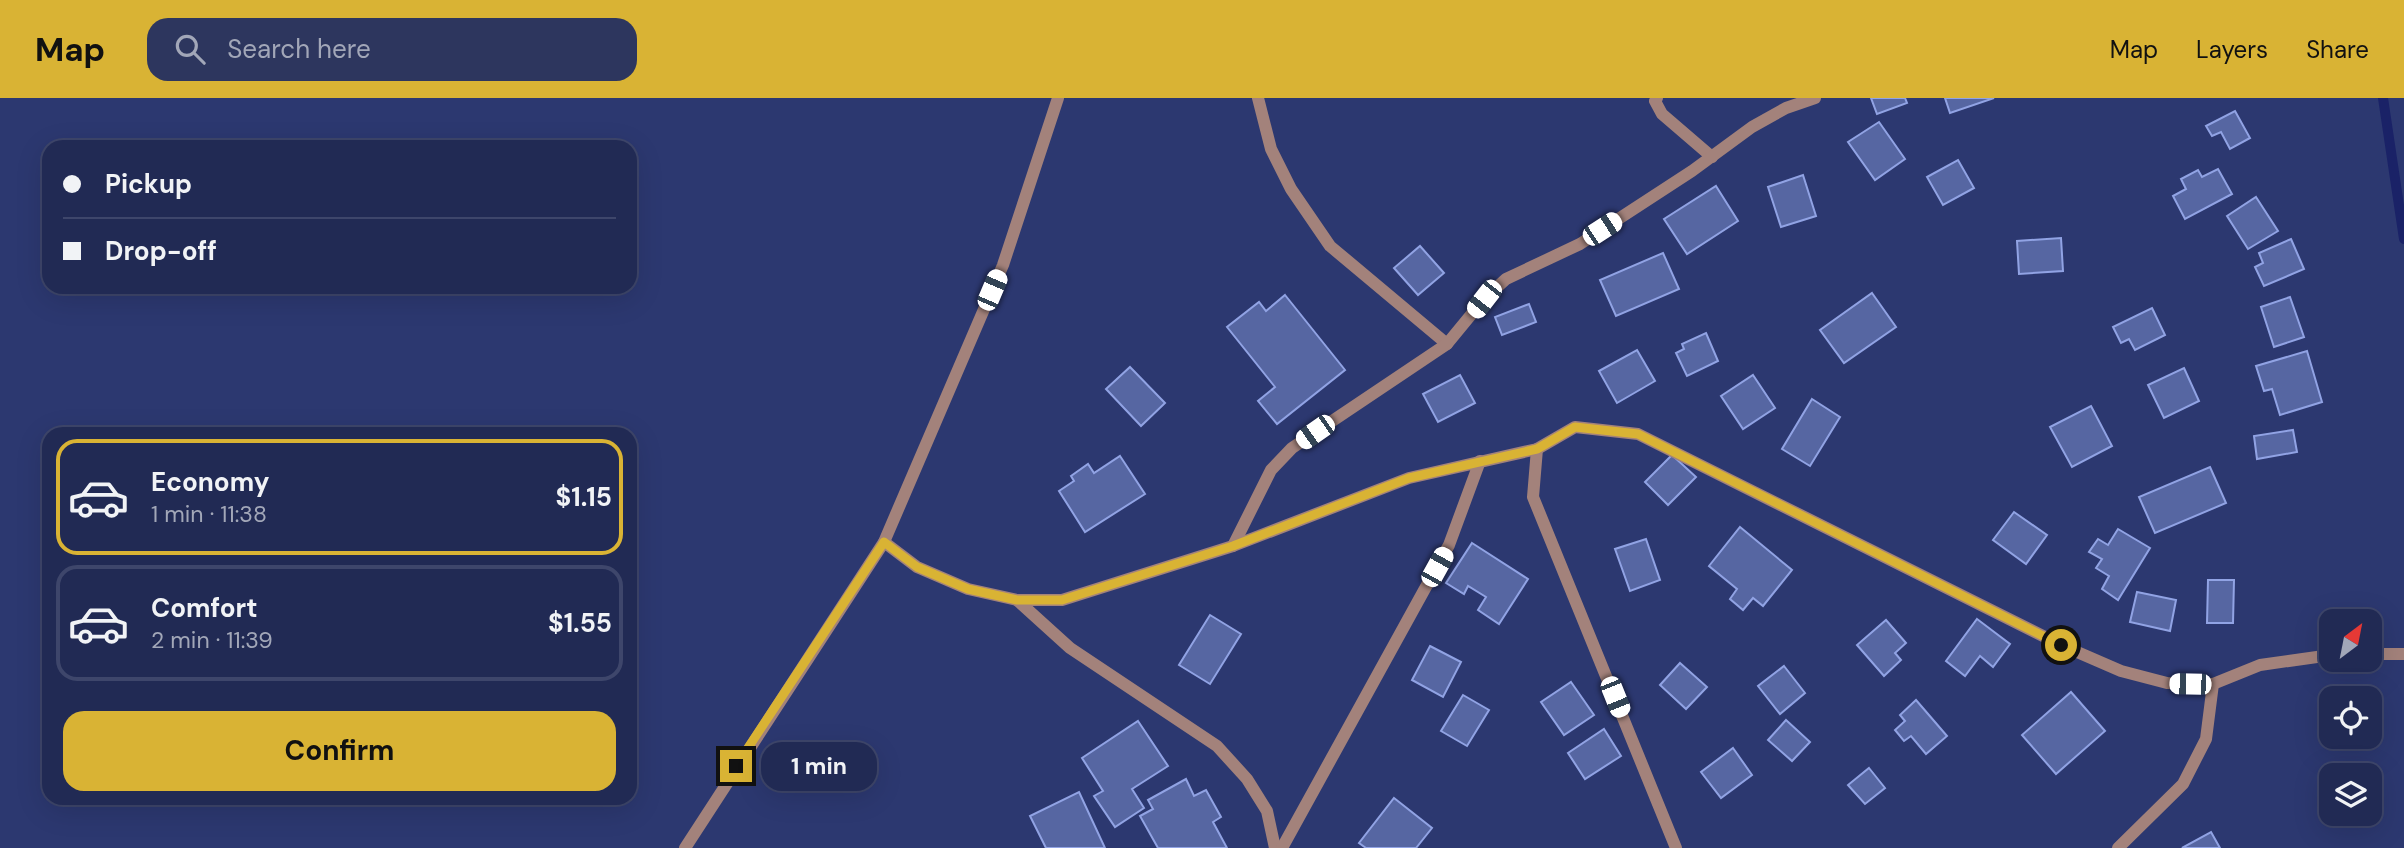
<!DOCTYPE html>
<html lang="en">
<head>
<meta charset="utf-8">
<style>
	:root { --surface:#212a54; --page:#2d365e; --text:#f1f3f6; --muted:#a2a7b8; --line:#3e466b; --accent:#d9b334 }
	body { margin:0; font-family:"DM Sans",sans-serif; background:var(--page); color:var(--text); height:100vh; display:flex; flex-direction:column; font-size:26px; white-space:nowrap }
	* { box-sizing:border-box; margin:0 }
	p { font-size:23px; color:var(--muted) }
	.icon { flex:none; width:38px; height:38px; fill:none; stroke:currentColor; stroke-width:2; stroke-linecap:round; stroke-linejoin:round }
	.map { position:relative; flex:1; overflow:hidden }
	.details { position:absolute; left:42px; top:329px; width:595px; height:378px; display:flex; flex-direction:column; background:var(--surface); border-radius:21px; box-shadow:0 7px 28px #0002,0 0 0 2px var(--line) }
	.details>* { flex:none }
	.guide { position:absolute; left:42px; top:42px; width:595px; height:154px; border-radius:21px; box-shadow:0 7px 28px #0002,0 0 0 2px var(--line); display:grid; align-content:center; height:154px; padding:0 21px; background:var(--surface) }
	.needle { width:46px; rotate:32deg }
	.tools { position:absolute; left:2319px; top:511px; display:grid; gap:14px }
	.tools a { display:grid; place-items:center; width:63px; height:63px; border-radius:14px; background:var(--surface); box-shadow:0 7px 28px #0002,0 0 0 2px var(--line); font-size:35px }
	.end { position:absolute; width:32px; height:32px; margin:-16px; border:9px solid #d9b334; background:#111; box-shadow:0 0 0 4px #111 }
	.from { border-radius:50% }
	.bubble { position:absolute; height:49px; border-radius:21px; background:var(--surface); box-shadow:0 7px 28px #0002,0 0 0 2px var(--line); font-size:23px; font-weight:700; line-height:49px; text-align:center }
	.car { position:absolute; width:21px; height:42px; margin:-21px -10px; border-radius:9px; box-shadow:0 0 5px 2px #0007; background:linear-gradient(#fff 24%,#345 0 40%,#fff 0 76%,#345 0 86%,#fff 0) }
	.guide b { display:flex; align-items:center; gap:24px; height:66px; font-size:26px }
	.guide b+b { border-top:2px solid var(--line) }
	.guide i { width:18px; height:18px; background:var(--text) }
	ul { padding:12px 0 0; list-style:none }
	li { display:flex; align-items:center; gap:21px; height:116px; margin:0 14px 10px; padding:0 7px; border:4px solid var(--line); border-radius:21px }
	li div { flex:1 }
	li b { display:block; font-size:26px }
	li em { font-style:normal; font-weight:700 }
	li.selected { border-color:var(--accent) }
	li>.icon { width:63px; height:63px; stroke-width:1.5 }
	.action { display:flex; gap:14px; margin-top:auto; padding:14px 21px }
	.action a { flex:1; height:80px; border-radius:21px; background:var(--accent); color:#111; font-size:28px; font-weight:700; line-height:80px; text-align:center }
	header { display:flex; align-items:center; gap:42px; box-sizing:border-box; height:98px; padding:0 35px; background:var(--accent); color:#111 }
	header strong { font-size:33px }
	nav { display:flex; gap:38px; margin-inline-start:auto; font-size:24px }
	.search { width:490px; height:63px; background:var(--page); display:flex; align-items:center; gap:18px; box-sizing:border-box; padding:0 24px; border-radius:21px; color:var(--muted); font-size:26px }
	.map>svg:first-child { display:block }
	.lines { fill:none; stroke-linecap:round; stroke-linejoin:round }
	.stream { stroke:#1a2267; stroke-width:10 }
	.building { fill:#5666a2; stroke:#91a3e4; stroke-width:2 }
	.minor { stroke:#a3827b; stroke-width:12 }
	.route { stroke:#d9b334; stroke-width:9 }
</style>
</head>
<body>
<header>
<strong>Map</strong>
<div class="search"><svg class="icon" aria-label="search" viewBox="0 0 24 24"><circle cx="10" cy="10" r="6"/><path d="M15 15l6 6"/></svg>Search here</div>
<nav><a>Map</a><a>Layers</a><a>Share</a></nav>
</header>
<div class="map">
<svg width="2404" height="750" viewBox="0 0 2404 750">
	<rect width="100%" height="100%" fill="#2c3870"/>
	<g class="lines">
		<polyline class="stream" points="2383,0 2404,141"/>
	</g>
	<g class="building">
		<polygon points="1871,0 1905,0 1907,5 1877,16"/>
		<polygon points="1945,0 1994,0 1950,15"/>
		<polygon points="2235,13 2250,40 2230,51 2221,34 2212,38 2206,28"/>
		<polygon points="1879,24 1905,61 1875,82 1848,44"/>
		<polygon points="1958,62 1974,90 1943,107 1927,79"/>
		<polygon points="2218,71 2232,96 2185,121 2173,98 2186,91 2181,81 2198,72 2202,79"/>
		<polygon points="1803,77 1816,118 1781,129 1768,89"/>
		<polygon points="1716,88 1738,123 1687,156 1664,121"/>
		<polygon points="2256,99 2278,133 2248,151 2227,118"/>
		<polygon points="2061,140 2063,173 2019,176 2017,143"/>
		<polygon points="2291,141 2304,171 2264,188 2255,169 2263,165 2259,155"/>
		<polygon points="1420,148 1444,175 1418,197 1394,170"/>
		<polygon points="1663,155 1679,191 1616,218 1600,182"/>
		<polygon points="1872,195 1896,229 1844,265 1820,232"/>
		<polygon points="1285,197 1345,272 1277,326 1258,303 1275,289 1227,229 1259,204 1266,213"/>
		<polygon points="2290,199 2304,239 2274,249 2261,209"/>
		<polygon points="1529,206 1536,224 1502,237 1495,219"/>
		<polygon points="2152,210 2165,237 2135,252 2129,241 2121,245 2113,229"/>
		<polygon points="1706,235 1718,263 1687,278 1676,255 1684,251 1682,246"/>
		<polygon points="1637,252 1655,283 1617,305 1599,273"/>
		<polygon points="2307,253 2322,304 2280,317 2272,291 2264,293 2256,268"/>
		<polygon points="1130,269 1165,305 1141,328 1106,291"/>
		<polygon points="2184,270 2199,303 2164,320 2148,287"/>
		<polygon points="1460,277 1475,305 1438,324 1423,296"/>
		<polygon points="1753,277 1775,310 1743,331 1721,298"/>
		<polygon points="1812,301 1840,319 1810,368 1782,351"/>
		<polygon points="2091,308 2112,348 2072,369 2050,329"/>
		<polygon points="2293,332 2297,354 2257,361 2254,338"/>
		<polygon points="1672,357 1696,379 1668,407 1645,384"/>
		<polygon points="1120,358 1145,396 1085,434 1059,393 1074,383 1071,378 1088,366 1094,375"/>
		<polygon points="2210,369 2226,405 2155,435 2139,399"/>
		<polygon points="2014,414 2047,437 2026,466 1993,442"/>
		<polygon points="1740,429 1792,472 1763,508 1753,500 1743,512 1730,501 1737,491 1709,468"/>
		<polygon points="2118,431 2150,450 2118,502 2102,491 2109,478 2096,470 2102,461 2089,454 2098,441 2108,447"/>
		<polygon points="1646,441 1660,482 1630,493 1615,451"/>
		<polygon points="1472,445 1528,481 1499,526 1478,512 1486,499 1468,488 1464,496 1446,485"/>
		<polygon points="2208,482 2234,482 2233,525 2207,525"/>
		<polygon points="2137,494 2176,502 2170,533 2130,524"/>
		<polygon points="1210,517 1241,536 1210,586 1179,567"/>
		<polygon points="1977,521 2010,546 1993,569 1980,558 1965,578 1946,563"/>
		<polygon points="1886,522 1906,545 1895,555 1901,562 1884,578 1857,547"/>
		<polygon points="1430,548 1461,564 1443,599 1412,582"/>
		<polygon points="1680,565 1707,589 1686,611 1660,587"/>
		<polygon points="1784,568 1805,595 1780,616 1758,588"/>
		<polygon points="1571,584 1594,617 1564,637 1541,604"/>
		<polygon points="2071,594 2105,633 2056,676 2022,637"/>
		<polygon points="1463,597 1489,612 1467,648 1441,633"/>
		<polygon points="1916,602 1947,638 1926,656 1911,638 1904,643 1895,632 1905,623 1900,617"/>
		<polygon points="1786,622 1810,644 1792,663 1768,642"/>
		<polygon points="1138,623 1168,668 1132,691 1144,710 1115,729 1094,698 1103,693 1082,660"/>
		<polygon points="1604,631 1621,658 1585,681 1568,655"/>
		<polygon points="1733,650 1752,677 1721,700 1701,674"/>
		<polygon points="1869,670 1885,690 1865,706 1848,687"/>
		<polygon points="1186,681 1194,698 1206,692 1221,719 1213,724 1227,750 1158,750 1140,718 1153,711 1148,702"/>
		<polygon points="1079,694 1105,750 1046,750 1030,718"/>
		<polygon points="1394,700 1432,730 1416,750 1366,750 1359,745"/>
		<polygon points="2211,734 2220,750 2182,750"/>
	</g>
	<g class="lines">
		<g class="minor">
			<polyline points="1258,0 1271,51 1291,91 1330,148 1447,246"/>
			<polyline points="1657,0 1655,3 1662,16 1712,59"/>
			<polyline points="1537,351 1533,399 1676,750"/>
			<polyline points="884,444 917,469 968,491 1017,502 1062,502 1233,448 1409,380 1537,351 1575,329 1638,336 2061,547 2121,573 2167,585 2213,586 2260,567 2331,557"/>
			<polyline points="1233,448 1271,372 1292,350 1447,246 1484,201 1506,181 1580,146 1692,73 1752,29 1786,10 1815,0"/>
			<polyline points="1017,502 1070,550 1217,648 1247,681 1267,713 1275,750"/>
			<polyline points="2370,556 2404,556"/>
			<polyline points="685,750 884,444 1003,167 1058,0"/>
			<polyline points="1282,750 1449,447 1480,363"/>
			<polyline points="2118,750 2183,686 2206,641 2213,586"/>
		</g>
	</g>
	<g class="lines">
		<polyline class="route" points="736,668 884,444 917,469 968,491 1017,502 1062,502 1233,448 1409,380 1537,351 1575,329 1638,336 2061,547"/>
	</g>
</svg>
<div class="tools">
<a><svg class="needle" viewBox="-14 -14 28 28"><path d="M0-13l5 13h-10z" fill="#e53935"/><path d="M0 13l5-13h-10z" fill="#a2a7b8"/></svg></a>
<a><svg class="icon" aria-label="locate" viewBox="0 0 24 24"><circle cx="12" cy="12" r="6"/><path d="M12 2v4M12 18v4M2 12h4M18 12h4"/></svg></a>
<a><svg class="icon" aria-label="layers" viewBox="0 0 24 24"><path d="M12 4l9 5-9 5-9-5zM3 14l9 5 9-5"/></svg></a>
</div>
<i class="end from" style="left:2061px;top:547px"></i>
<i class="end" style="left:736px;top:668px"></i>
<div class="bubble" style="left:761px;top:644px;width:116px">1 min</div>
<i class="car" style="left:1602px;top:131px;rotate:57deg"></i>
<i class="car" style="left:992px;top:192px;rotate:23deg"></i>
<i class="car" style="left:1484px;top:201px;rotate:218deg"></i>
<i class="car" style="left:1315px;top:334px;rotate:235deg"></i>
<i class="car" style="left:1437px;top:469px;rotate:29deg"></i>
<i class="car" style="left:2190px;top:586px;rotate:271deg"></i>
<i class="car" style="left:1615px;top:599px;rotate:158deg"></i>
<div class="guide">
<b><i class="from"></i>Pickup</b>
<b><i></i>Drop-off</b>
</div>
<section class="details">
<ul>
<li class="selected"><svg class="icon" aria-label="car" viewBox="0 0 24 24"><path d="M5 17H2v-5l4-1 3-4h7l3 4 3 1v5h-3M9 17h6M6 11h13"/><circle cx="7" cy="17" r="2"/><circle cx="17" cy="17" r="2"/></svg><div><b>Economy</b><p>1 min · 11:38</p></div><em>$1.15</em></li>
<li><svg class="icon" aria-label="car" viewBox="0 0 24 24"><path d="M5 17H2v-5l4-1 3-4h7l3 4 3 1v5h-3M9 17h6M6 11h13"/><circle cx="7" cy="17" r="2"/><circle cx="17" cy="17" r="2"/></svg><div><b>Comfort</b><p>2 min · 11:39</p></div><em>$1.55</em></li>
</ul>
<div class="action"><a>Confirm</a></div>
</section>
</div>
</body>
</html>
